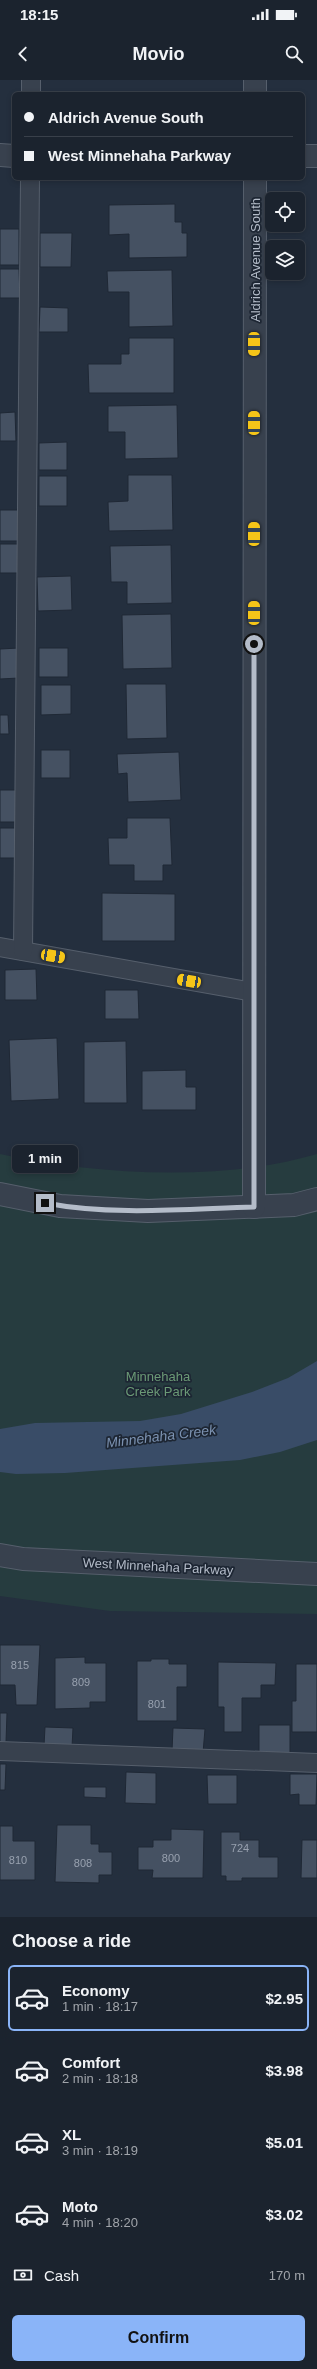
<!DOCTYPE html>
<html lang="en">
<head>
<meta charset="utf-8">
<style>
	:root { --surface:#1b232e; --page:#282f3a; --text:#f1f3f6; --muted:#a0a4aa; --line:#39404a; --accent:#8ab4f8 }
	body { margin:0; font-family:Helvetica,sans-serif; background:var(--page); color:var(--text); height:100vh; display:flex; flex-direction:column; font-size:15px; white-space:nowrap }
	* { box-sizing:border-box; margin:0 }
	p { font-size:13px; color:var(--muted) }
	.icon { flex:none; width:22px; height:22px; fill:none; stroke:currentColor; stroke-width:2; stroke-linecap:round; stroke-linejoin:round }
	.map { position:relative; height:1837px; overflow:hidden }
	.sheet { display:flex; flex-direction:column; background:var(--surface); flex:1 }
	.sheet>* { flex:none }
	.guide { position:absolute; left:12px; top:12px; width:293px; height:88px; border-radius:6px; box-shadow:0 2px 6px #0003,0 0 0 1px var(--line); display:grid; align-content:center; height:88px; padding:0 12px; background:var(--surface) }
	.controls { position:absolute; left:265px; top:112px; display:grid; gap:8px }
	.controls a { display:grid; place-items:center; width:40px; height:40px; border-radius:6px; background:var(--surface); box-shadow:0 2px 6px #0003,0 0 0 1px var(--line); font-size:20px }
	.end { position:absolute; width:18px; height:18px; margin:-9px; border:5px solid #b4bcc9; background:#111; box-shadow:0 0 0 2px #111 }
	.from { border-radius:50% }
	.bubble { position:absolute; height:28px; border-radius:6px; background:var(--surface); box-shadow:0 2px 6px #0003,0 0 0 1px var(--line); font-size:13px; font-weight:600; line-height:28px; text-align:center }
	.car { position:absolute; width:12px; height:24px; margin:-12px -6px; border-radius:5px; box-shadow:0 0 3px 1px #0007; background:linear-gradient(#f5c518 24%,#345 0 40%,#f5c518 0 76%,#345 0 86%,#f5c518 0) }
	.guide b { display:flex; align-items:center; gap:14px; height:38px; font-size:15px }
	.guide b+b { border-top:1px solid var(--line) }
	.guide i { width:10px; height:10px; background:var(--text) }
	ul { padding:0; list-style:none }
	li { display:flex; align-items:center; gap:12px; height:66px; margin:0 8px 6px; padding:0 4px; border:2px solid transparent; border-radius:6px }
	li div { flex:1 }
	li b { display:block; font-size:15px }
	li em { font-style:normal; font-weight:600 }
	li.active { border-color:var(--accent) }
	li>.icon { width:36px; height:36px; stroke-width:1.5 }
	h2 { padding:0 12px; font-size:18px; line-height:48px }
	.pay { display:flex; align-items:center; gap:10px; height:44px; padding:0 12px; font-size:15px }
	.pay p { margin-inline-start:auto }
	.primary-button { display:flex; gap:8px; margin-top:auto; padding:8px 12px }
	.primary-button a { flex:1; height:46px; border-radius:6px; background:var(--accent); color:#111; font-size:16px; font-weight:600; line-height:46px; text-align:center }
	.status { display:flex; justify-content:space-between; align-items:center; height:28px; padding:0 20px; background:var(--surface); direction:ltr }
	.status svg { height:11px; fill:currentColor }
	header { display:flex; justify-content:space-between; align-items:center; height:52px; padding:0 12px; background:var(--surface); font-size:18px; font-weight:600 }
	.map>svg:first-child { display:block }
	.green { fill:#263c3f }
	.water { fill:#394c67 }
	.building { fill:#455162; stroke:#1f2835 }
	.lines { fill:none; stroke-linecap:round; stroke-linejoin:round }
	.service-casing { stroke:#565f6c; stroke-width:20 }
	.minor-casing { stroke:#565f6c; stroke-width:24 }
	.tertiary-casing { stroke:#565f6c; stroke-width:24 }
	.service { stroke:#38414e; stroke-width:18 }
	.minor { stroke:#38414e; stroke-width:22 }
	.tertiary { stroke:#38414e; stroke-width:22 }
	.route { stroke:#b4bcc9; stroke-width:5 }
	.labels { text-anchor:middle; stroke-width:3.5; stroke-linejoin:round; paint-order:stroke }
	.number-label { font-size:11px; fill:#98a1af }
	.street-label { font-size:13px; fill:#b4bcc9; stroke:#1d2633 }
	.park-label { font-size:13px; fill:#6b9a76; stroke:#1d2633 }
	.water-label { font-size:14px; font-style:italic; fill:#7c92b1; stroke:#1d2633 }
</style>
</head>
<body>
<div class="status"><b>18:15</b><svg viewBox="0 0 49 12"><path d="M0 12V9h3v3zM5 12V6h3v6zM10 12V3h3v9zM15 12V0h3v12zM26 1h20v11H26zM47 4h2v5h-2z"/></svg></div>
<header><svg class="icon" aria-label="back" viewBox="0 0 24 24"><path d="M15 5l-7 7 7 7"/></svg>Movio<svg class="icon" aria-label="search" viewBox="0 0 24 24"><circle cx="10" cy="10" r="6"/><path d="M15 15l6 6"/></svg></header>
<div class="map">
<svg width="317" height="1837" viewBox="0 0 317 1837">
	<rect width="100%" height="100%" fill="#242f3e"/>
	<path class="green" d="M0,1074C96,1095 222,1102 317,1074V1534L110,1531L0,1516Z"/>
	<polygon class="water" points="317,1281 317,1360 280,1372 240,1380 65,1393 16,1394 0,1392 0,1349 35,1343 140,1341 181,1334 252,1312 288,1298"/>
	<g class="building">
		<polygon points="175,124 175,142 182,142 182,153 187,153 187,177 129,178 129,154 109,155 109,125"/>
		<rect x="0" y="149" width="19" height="36"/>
		<polygon points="40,153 72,153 71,187 40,187"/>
		<polygon points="0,189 19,189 20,218 0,218"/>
		<polygon points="172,190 173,246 129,247 129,212 108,212 107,191"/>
		<polygon points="40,227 68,228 68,252 39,252"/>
		<polygon points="129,258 174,258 174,313 89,313 88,284 121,284 121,274 129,274"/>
		<polygon points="177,325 178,378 125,379 125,352 108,352 108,326"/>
		<polygon points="15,332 16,361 0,361 0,333"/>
		<polygon points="67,362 67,390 39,390 39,363"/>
		<polygon points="128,395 172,395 173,450 109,451 108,422 128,421"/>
		<rect x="39" y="396" width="28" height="30"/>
		<polygon points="0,430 19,430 20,461 0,461"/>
		<rect x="0" y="464" width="19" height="29"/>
		<polygon points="171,465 172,523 127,524 127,502 111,502 110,466"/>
		<polygon points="71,496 72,530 38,531 37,497"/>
		<polygon points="171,534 172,588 123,589 122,535"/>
		<polygon points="19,568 19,598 0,599 0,569"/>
		<rect x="39" y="568" width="29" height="29"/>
		<polygon points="126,604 166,604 167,658 127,659"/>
		<polygon points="41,605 71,605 71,634 41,635"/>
		<polygon points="0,635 8,635 9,654 0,654"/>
		<rect x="41" y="670" width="29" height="28"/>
		<polygon points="179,672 181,720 128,722 127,693 118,694 117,674"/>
		<rect x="0" y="710" width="18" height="32"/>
		<polygon points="127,738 170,738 172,785 163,785 163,801 134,801 134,785 109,785 108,758 127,758"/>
		<polygon points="0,748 18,748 19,778 0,778"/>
		<polygon points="102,813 175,814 175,861 102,861"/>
		<polygon points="36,889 37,920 5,920 5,890"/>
		<polygon points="105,910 138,910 139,939 105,939"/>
		<polygon points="57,958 59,1019 11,1021 9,960"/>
		<polygon points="126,961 127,1023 84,1023 84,962"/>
		<polygon points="186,990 186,1007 196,1007 196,1030 142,1030 142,991"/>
		<polygon points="0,1565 40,1565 37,1625 16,1625 15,1605 0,1605"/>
		<polygon points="85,1577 85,1583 106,1583 106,1622 90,1622 90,1628 55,1629 55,1578"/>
		<polygon points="151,1579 169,1579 169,1584 187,1584 187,1607 177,1607 177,1641 137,1641 137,1581 151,1581"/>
		<polygon points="218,1582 276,1583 275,1605 261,1605 261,1618 242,1618 242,1652 224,1652 224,1627 218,1627"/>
		<polygon points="296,1584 317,1584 317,1652 292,1652 292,1621 296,1621"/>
		<polygon points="0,1633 7,1633 6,1662 0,1662"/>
		<rect x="259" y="1645" width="31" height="29"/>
		<polygon points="45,1647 73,1648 72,1667 44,1666"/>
		<polygon points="173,1648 205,1649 203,1673 172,1671"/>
		<polygon points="0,1684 6,1684 5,1710 0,1710"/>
		<polygon points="126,1692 156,1693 156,1724 125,1723"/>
		<polygon points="290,1694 317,1694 316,1725 299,1725 299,1714 290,1715"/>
		<polygon points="207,1695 237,1695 237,1724 208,1724"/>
		<polygon points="84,1707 106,1707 106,1718 84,1717"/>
		<polygon points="57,1745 91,1745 91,1764 99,1764 99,1772 112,1772 112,1795 99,1795 99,1803 55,1802"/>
		<polygon points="0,1746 13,1746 13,1761 35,1761 35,1800 0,1800"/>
		<polygon points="171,1749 204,1750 203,1798 152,1798 153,1790 138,1790 138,1767 153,1767 153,1760 171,1760"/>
		<polygon points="221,1752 240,1752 240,1760 259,1760 259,1777 278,1777 278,1798 242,1798 242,1801 226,1801 226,1796 221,1796"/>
		<polygon points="302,1760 317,1760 317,1798 301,1798"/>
	</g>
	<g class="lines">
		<g class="service-casing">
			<g id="service">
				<polyline points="31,0 31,14"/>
				<polyline points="0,867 253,912"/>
				<polyline points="23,871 30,98"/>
				<polyline points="0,1671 317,1683"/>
			</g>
		</g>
		<g class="minor-casing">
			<g id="minor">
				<polyline points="255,14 255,0"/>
				<polyline points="0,75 14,76"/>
				<polyline points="303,76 317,76"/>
				<polyline points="0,1114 60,1126 148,1131 294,1125 317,1119"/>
				<polyline points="254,1127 255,98"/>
			</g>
		</g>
		<g class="tertiary-casing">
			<polyline id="tertiary" points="0,1475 23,1479 317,1494"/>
		</g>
		<use href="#service" class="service"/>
		<use href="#minor" class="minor"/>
		<use href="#tertiary" class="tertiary"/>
	</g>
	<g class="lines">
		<path class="route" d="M45,1123C113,1136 185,1129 254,1127V564"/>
	</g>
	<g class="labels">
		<g class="number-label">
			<text x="20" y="1589">815</text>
			<text x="81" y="1606">809</text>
			<text x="157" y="1628">801</text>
			<text x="240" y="1772">724</text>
			<text x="171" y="1782">800</text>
			<text x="18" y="1784">810</text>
			<text x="83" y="1787">808</text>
		</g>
		<g class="street-label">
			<text transform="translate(255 180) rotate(-90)" y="5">Aldrich Avenue South</text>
			<text transform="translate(158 1486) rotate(3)" y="5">West Minnehaha Parkway</text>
		</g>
		<g class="park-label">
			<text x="158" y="1301">Minnehaha<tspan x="158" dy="15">Creek Park</tspan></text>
		</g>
		<g class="water-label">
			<text transform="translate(161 1356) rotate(-7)" y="5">Minnehaha Creek</text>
		</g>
	</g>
</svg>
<div class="controls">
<a><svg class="icon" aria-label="locate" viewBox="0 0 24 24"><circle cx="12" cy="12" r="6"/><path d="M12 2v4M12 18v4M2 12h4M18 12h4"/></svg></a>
<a><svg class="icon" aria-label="layers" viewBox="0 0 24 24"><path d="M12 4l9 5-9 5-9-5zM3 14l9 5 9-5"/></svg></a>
</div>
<i class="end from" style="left:254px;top:564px"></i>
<i class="end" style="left:45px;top:1123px"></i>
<div class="bubble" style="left:12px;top:1065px;width:66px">1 min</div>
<i class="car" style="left:254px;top:264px;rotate:180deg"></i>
<i class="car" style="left:254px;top:343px;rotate:0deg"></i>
<i class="car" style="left:254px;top:454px;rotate:0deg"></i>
<i class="car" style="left:254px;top:533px;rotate:0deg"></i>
<i class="car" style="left:53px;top:876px;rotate:100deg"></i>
<i class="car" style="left:189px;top:901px;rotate:280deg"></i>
<div class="guide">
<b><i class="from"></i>Aldrich Avenue South</b>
<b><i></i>West Minnehaha Parkway</b>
</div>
</div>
<section class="sheet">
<h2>Choose a ride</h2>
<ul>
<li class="active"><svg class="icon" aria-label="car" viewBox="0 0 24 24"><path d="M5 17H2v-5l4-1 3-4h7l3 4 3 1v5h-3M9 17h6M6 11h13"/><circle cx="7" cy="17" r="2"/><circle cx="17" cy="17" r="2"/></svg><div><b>Economy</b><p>1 min · 18:17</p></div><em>$2.95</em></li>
<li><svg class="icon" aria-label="car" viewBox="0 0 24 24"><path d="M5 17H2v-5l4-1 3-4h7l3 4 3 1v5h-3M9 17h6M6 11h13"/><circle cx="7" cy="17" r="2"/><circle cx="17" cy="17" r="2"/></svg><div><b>Comfort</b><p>2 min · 18:18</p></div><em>$3.98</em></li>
<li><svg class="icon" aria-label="car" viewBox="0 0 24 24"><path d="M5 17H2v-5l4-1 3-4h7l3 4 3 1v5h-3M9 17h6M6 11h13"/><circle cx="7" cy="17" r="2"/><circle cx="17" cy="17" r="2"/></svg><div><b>XL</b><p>3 min · 18:19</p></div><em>$5.01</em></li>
<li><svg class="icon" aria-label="car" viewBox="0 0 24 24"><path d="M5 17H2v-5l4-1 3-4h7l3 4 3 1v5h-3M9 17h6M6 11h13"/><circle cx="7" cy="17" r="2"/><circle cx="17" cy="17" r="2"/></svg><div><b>Moto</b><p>4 min · 18:20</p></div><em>$3.02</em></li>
</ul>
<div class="pay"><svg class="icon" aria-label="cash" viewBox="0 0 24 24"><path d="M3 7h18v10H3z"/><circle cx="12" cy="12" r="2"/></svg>Cash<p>170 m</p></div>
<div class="primary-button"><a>Confirm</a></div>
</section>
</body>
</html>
